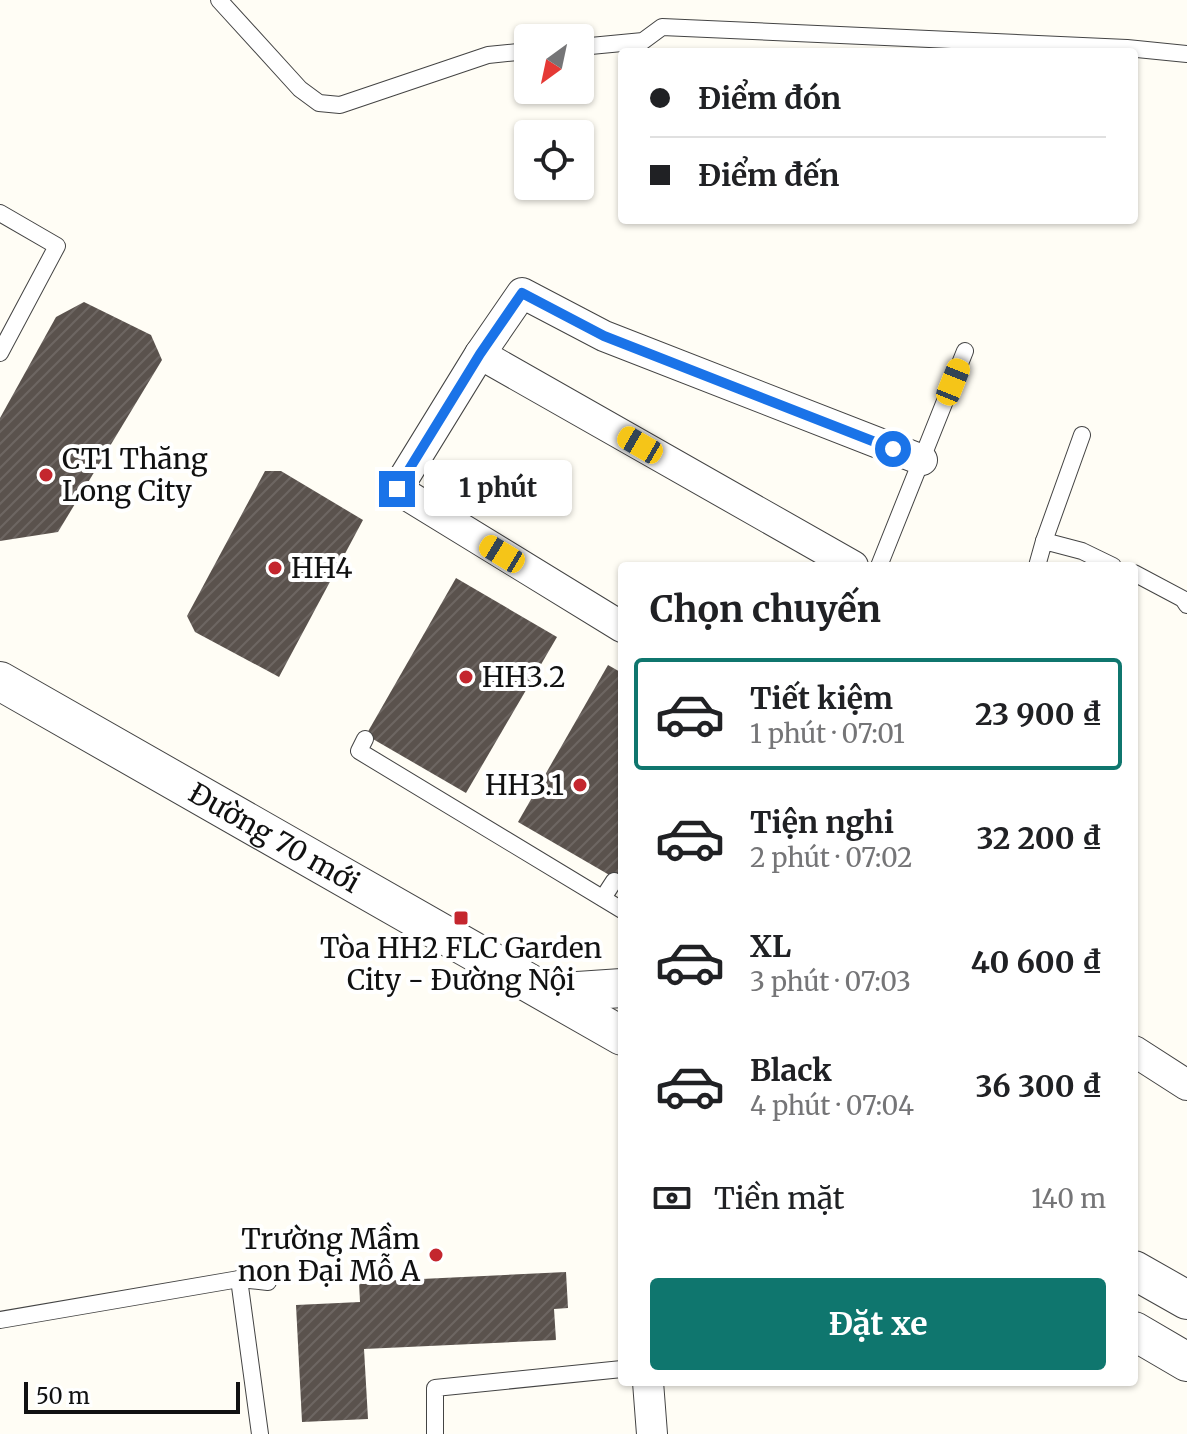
<!DOCTYPE html>
<html lang="vi">
<head>
<meta charset="utf-8">
<style>
	:root { --surface:#fff; --page:#f2f2f2; --text:#202124; --muted:#757577; --line:#e0e0e0; --accent:#0f766e }
	body { margin:0; font-family:Merriweather,serif; background:var(--page); color:var(--text); height:100vh; display:flex; flex-direction:column; font-size:30px; white-space:nowrap }
	* { box-sizing:border-box; margin:0 }
	p { font-size:26px; color:var(--muted) }
	.icon { flex:none; width:44px; height:44px; fill:none; stroke:currentColor; stroke-width:2; stroke-linecap:round; stroke-linejoin:round }
	.map { position:relative; flex:1; overflow:hidden }
	.drawer { position:absolute; left:618px; top:562px; width:520px; height:824px; display:flex; flex-direction:column; background:var(--surface); border-radius:8px; box-shadow:0 2px 6px #0004 }
	.drawer>* { flex:none }
	.hud { position:absolute; left:618px; top:48px; width:520px; height:176px; border-radius:8px; box-shadow:0 2px 6px #0004; display:grid; align-content:center; height:176px; padding:0 32px; background:var(--surface) }
	.needle { width:52px; rotate:213deg }
	.fabs { position:absolute; left:514px; top:24px; display:grid; gap:16px }
	.fabs a { display:grid; place-items:center; width:80px; height:80px; border-radius:8px; background:var(--surface); box-shadow:0 2px 6px #0004; font-size:40px }
	.scale { position:absolute; left:24px; bottom:20px; width:216px; box-sizing:border-box; padding-left:8px; border:4px solid #111; border-top:0; font-size:22px; line-height:28px; white-space:nowrap; color:#111; -webkit-text-stroke:6px #fff; paint-order:stroke }
	.end { position:absolute; width:36px; height:36px; margin:-18px; border:10px solid #1a73e8; background:#fff; box-shadow:0 0 0 4px #fff }
	.from { border-radius:50% }
	.bubble { position:absolute; height:56px; border-radius:8px; background:var(--surface); box-shadow:0 2px 6px #0004; font-size:26px; font-weight:700; line-height:56px; text-align:center }
	.car { position:absolute; width:24px; height:48px; margin:-24px -12px; border-radius:10px; box-shadow:0 0 6px 2px #0007; background:linear-gradient(#f5c518 24%,#345 0 40%,#f5c518 0 76%,#345 0 86%,#f5c518 0) }
	.hud b { display:flex; align-items:center; gap:28px; height:76px; font-size:30px }
	.hud b+b { border-top:2px solid var(--line) }
	.hud i { width:20px; height:20px; background:var(--text) }
	ul { padding:0; list-style:none }
	li { display:flex; align-items:center; gap:24px; height:112px; margin:0 16px 12px; padding:0 16px; border:4px solid transparent; border-radius:8px }
	li div { flex:1 }
	li b { display:block; font-size:30px }
	li em { font-style:normal; font-weight:700 }
	li.selected { border-color:var(--accent) }
	li>.icon { width:72px; height:72px; stroke-width:1.5 }
	h2 { padding:0 32px; font-size:36px; line-height:96px }
	.pay { display:flex; align-items:center; gap:20px; height:88px; padding:0 32px; font-size:30px }
	.pay p { margin-inline-start:auto }
	.button { display:flex; gap:16px; margin-top:auto; padding:16px 32px }
	.button a { flex:1; height:92px; border-radius:8px; background:var(--accent); color:#fff; font-size:32px; font-weight:700; line-height:92px; text-align:center }
	.map>svg:first-child { display:block }
	.building { fill:url(#building-hatch) }
	.lines { fill:none; stroke-linecap:round; stroke-linejoin:round }
	.service-casing { stroke:#444; stroke-width:18 }
	.minor-casing { stroke:#444; stroke-width:32 }
	.tertiary-casing { stroke:#444; stroke-width:40 }
	.service { stroke:#fff; stroke-width:16 }
	.minor { stroke:#fff; stroke-width:30 }
	.tertiary { stroke:#fff; stroke-width:38 }
	.route { stroke:#1a73e8; stroke-width:10 }
	.poi-dot { fill:#c4262e; stroke:#fff; stroke-width:3 }
	.labels { text-anchor:middle; stroke-width:8; stroke-linejoin:round; paint-order:stroke }
	.poi-label { font-size:28px; fill:#111; stroke:#fff; text-anchor:start }
	.street-label { font-size:28px; fill:#111; stroke:#fff }
</style>
</head>
<body>
<div class="map">
<svg width="1187" height="1434" viewBox="0 0 1187 1434">
	<defs>
		<pattern id="building-hatch" width="6" height="6" patternUnits="userSpaceOnUse" patternTransform="scale(2)"><rect width="6" height="6" fill="#5a524d"/><path d="M-1 1l2-2M0 6l6-6M5 7l2-2" fill="none" stroke="#6d6662"/></pattern>
	</defs>
	<rect width="100%" height="100%" fill="#fffdf5"/>
	<g class="building">
		<polygon points="84,302 151,335 162,360 58,532 0,541 0,418 56,317"/>
		<polygon points="265,471 281,471 363,520 279,677 195,632 187,616"/>
		<polygon points="456,578 557,637 466,793 366,735"/>
		<polygon points="608,665 622,673 622,873 618,880 518,822"/>
		<polygon points="566,1272 568,1308 554,1309 556,1340 364,1349 368,1419 302,1422 296,1305 360,1302 359,1282"/>
	</g>
	<g class="lines">
		<g class="service-casing">
			<g id="service">
				<polyline points="219,0 300,89 319,103 340,105 488,55 528,51"/>
				<polyline points="580,47 643,41 662,27 1127,48 1187,54"/>
				<polyline points="0,213 57,246 0,353"/>
				<polyline points="1044,541 1082,435"/>
				<polyline points="879,566 965,351"/>
				<polyline points="1037,566 1044,541 1082,551 1113,566"/>
				<polyline points="1134,573 1183,599 1187,605"/>
				<polyline points="365,739 359,751 622,910"/>
				<polyline points="603,898 614,881"/>
				<polyline points="239,1279 260,1434"/>
				<polyline points="0,1320 239,1279 268,1282"/>
				<polyline points="435,1434 435,1388 622,1369"/>
			</g>
		</g>
		<g class="minor-casing">
			<g id="minor">
				<polyline points="480,354 853,566"/>
				<polyline points="622,627 397,489 480,354 522,293 604,336 922,460"/>
				<polyline points="1134,1051 1187,1085"/>
				<polyline points="648,1382 652,1434"/>
			</g>
		</g>
		<g class="tertiary-casing">
			<g id="tertiary">
				<path id="s1" d="M0,681L622,1036"/>
				<polyline points="548,993 622,988"/>
				<polyline points="1134,1270 1187,1300"/>
				<polyline points="1134,1331 1187,1362"/>
			</g>
		</g>
		<use href="#service" class="service"/>
		<use href="#minor" class="minor"/>
		<use href="#tertiary" class="tertiary"/>
	</g>
	<g class="lines">
		<polyline class="route" points="397,489 480,354 522,293 604,336 893,449"/>
	</g>
	<g class="poi-dot">
		<circle cx="46" cy="475" r="8"/>
		<circle cx="275" cy="568" r="8"/>
		<circle cx="466" cy="677" r="8"/>
		<circle cx="580" cy="785" r="8"/>
		<rect x="453" y="910" width="16" height="16" rx="4"/>
		<circle cx="436" cy="1255" r="8"/>
	</g>
	<g class="labels">
		<g class="poi-label">
			<text x="62" y="469">CT1 Thăng<tspan x="62" dy="32">Long City</tspan></text>
			<text x="291" y="578">HH4</text>
			<text x="482" y="687">HH3.2</text>
			<text x="564" y="795" text-anchor="end">HH3.1</text>
			<text x="461" y="958" text-anchor="middle">Tòa HH2 FLC Garden<tspan x="461" dy="32">City - Đường Nội</tspan></text>
			<text x="420" y="1249" text-anchor="end">Trường Mầm<tspan x="420" dy="32">non Đại Mỗ A</tspan></text>
		</g>
		<g class="street-label">
			<text dy="10" stroke="none"><textPath href="#s1" startOffset="316">Đường 70 mới</textPath></text>
		</g>
	</g>
</svg>
<div class="fabs">
<a><svg class="needle" viewBox="-14 -14 28 28"><path d="M0-13l5 13h-10z" fill="#e53935"/><path d="M0 13l5-13h-10z" fill="#757577"/></svg></a>
<a><svg class="icon" aria-label="locate" viewBox="0 0 24 24"><circle cx="12" cy="12" r="6"/><path d="M12 2v4M12 18v4M2 12h4M18 12h4"/></svg></a>
</div>
<div class="scale">50 m</div>
<i class="end from" style="left:893px;top:449px"></i>
<i class="end" style="left:397px;top:489px"></i>
<div class="bubble" style="left:424px;top:460px;width:148px">1 phút</div>
<i class="car" style="left:953px;top:382px;rotate:22deg"></i>
<i class="car" style="left:640px;top:445px;rotate:300deg"></i>
<i class="car" style="left:502px;top:554px;rotate:301deg"></i>
<div class="hud">
<b><i class="from"></i>Điểm đón</b>
<b><i></i>Điểm đến</b>
</div>
<section class="drawer">
<h2>Chọn chuyến</h2>
<ul>
<li class="selected"><svg class="icon" aria-label="car" viewBox="0 0 24 24"><path d="M5 17H2v-5l4-1 3-4h7l3 4 3 1v5h-3M9 17h6M6 11h13"/><circle cx="7" cy="17" r="2"/><circle cx="17" cy="17" r="2"/></svg><div><b>Tiết kiệm</b><p>1 phút · 07:01</p></div><em>23 900 ₫</em></li>
<li><svg class="icon" aria-label="car" viewBox="0 0 24 24"><path d="M5 17H2v-5l4-1 3-4h7l3 4 3 1v5h-3M9 17h6M6 11h13"/><circle cx="7" cy="17" r="2"/><circle cx="17" cy="17" r="2"/></svg><div><b>Tiện nghi</b><p>2 phút · 07:02</p></div><em>32 200 ₫</em></li>
<li><svg class="icon" aria-label="car" viewBox="0 0 24 24"><path d="M5 17H2v-5l4-1 3-4h7l3 4 3 1v5h-3M9 17h6M6 11h13"/><circle cx="7" cy="17" r="2"/><circle cx="17" cy="17" r="2"/></svg><div><b>XL</b><p>3 phút · 07:03</p></div><em>40 600 ₫</em></li>
<li><svg class="icon" aria-label="car" viewBox="0 0 24 24"><path d="M5 17H2v-5l4-1 3-4h7l3 4 3 1v5h-3M9 17h6M6 11h13"/><circle cx="7" cy="17" r="2"/><circle cx="17" cy="17" r="2"/></svg><div><b>Black</b><p>4 phút · 07:04</p></div><em>36 300 ₫</em></li>
</ul>
<div class="pay"><svg class="icon" aria-label="cash" viewBox="0 0 24 24"><path d="M3 7h18v10H3z"/><circle cx="12" cy="12" r="2"/></svg>Tiền mặt<p>140 m</p></div>
<div class="button"><a>Đặt xe</a></div>
</section>
</div>
</body>
</html>
